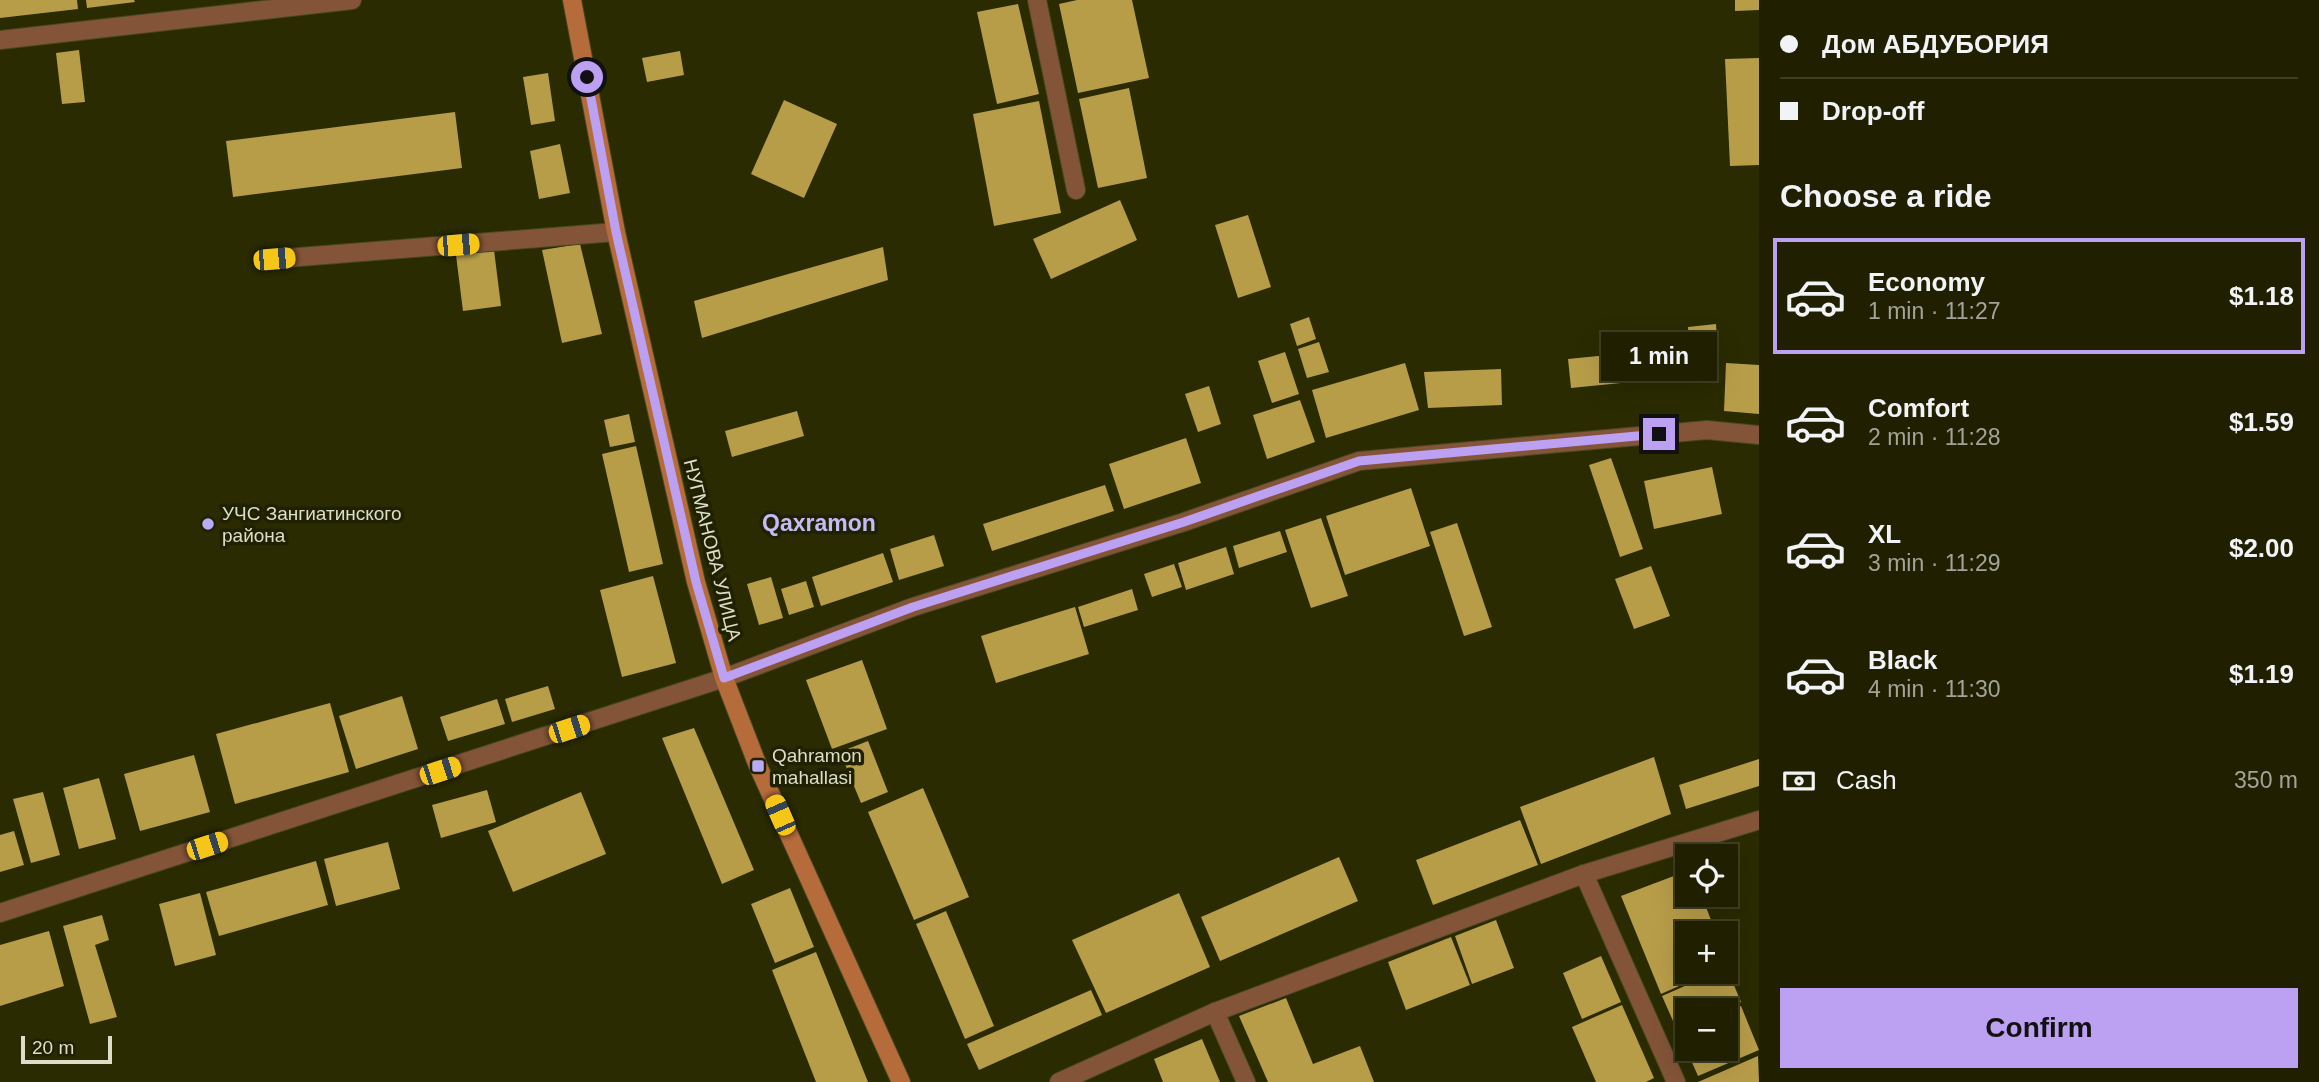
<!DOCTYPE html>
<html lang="en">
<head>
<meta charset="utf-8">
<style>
	:root { --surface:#202000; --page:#2d2d0f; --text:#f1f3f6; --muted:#a2a399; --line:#3d3e22; --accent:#bca0f2 }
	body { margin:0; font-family:Helvetica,sans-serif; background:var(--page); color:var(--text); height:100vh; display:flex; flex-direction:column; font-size:26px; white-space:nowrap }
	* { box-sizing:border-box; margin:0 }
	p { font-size:23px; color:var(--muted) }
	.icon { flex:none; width:38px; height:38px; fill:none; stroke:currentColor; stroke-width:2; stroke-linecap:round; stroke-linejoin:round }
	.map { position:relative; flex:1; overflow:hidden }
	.sheet { display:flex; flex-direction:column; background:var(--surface); width:560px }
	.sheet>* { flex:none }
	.guide { display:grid; align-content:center; height:154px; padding:0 21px; background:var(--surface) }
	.buttons { position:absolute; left:1675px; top:844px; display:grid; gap:14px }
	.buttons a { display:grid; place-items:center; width:63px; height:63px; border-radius:0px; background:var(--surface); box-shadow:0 7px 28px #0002,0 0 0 2px var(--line); font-size:35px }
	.scale { position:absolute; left:21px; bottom:18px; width:91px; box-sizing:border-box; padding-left:7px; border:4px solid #dcdec7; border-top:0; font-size:19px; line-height:24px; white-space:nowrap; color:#dcdec7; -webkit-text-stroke:5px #202102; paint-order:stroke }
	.end { position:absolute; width:32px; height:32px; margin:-16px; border:9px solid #bca0f2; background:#111; box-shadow:0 0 0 4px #111 }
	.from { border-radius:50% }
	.bubble { position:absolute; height:49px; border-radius:0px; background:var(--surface); box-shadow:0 7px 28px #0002,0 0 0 2px var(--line); font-size:23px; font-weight:600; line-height:49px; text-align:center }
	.car { position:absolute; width:21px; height:42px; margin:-21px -10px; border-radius:9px; box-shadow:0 0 5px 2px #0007; background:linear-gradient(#f5c518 24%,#345 0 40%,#f5c518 0 76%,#345 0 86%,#f5c518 0) }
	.guide b { display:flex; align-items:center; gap:24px; height:66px; font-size:26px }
	.guide b+b { border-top:2px solid var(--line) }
	.guide i { width:18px; height:18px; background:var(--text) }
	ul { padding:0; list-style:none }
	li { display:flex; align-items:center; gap:21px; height:116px; margin:0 14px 10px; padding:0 7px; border:4px solid transparent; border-radius:0px }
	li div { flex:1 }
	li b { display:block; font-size:26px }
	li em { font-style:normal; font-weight:600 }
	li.on { border-color:var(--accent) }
	li>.icon { width:63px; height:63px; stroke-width:1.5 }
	h2 { padding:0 21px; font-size:32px; line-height:84px }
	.pay { display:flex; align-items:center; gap:18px; height:77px; padding:0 21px; font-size:26px }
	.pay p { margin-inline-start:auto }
	.cta { display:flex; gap:14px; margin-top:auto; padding:14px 21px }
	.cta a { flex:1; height:80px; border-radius:0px; background:var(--accent); color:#111; font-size:28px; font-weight:600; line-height:80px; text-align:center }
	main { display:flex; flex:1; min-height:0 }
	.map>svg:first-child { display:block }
	.building { fill:#b89d49 }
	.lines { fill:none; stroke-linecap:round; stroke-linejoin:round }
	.street-casing { stroke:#464820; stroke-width:20 }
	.secondary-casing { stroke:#464820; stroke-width:20 }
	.street { stroke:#835438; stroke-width:18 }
	.secondary { stroke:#b66b3b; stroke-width:18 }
	.route { stroke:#bca0f2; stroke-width:9 }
	.poi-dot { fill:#b8abf7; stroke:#202102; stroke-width:2.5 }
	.labels { text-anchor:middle; stroke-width:7; stroke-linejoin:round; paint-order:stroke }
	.poi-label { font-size:19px; fill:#dcdec7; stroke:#202102; text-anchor:start }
	.street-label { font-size:19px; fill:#dcdec7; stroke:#202102 }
	.quarter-label { font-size:23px; font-weight:bold; fill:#c5bcf6; stroke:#202102 }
</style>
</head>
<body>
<main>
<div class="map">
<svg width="1759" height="1082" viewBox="0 0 1759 1082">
	<rect width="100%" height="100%" fill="#2a2b00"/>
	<g class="building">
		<polygon points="0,0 77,0 78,9 0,18"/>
		<polygon points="86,0 134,0 135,2 87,8"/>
		<polygon points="1077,0 1132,0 1149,78 1078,93 1059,4"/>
		<polygon points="1735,0 1759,0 1759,10 1735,11"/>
		<polygon points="1018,4 1039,94 997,104 977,12"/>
		<polygon points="79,50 85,102 62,104 56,53"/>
		<polygon points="680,51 684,75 647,82 642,58"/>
		<polygon points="1759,58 1759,165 1730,166 1725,59"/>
		<polygon points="548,73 555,121 531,125 523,77"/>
		<polygon points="1129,88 1147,178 1098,188 1079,99"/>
		<polygon points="784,100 837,124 804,198 751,174"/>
		<polygon points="1039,101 1061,213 994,226 973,114"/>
		<polygon points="455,112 462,168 233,197 226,141"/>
		<polygon points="560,144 570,193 539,199 530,151"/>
		<polygon points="1120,200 1137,240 1051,279 1033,239"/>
		<polygon points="1248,215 1271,287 1238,298 1215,225"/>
		<polygon points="580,244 602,334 562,343 542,250"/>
		<polygon points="883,247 888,280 702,338 694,301"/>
		<polygon points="494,250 501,306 463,311 456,255"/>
		<polygon points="1309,317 1316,339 1297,346 1290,324"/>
		<polygon points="1716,324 1719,372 1691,374 1688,327"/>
		<polygon points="1319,342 1329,372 1307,378 1298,349"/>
		<polygon points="1683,348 1686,375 1640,381 1636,354"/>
		<polygon points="1285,352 1299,394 1272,403 1258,361"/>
		<polygon points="1628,353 1631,382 1571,388 1568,359"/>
		<polygon points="1405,363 1419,410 1326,438 1312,390"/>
		<polygon points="1726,363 1759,365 1759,414 1724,411"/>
		<polygon points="1501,369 1502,405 1428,408 1424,372"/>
		<polygon points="1209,386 1221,424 1198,432 1185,394"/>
		<polygon points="1300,400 1315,442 1267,459 1253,415"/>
		<polygon points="797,411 804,436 732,457 725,431"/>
		<polygon points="629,414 635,442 610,447 604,420"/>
		<polygon points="1186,438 1201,483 1124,509 1109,464"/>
		<polygon points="636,446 663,564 629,572 602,454"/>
		<polygon points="1611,458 1643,549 1620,557 1589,465"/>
		<polygon points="1712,467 1722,514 1654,529 1644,481"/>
		<polygon points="1105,485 1114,511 992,551 983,524"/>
		<polygon points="1411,488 1430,546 1345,575 1326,516"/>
		<polygon points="1321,518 1348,596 1311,608 1285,530"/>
		<polygon points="1457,523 1492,627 1464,636 1430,532"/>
		<polygon points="1280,531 1287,552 1239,568 1233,546"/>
		<polygon points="934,535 944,566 899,580 890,549"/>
		<polygon points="1226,547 1234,574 1186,590 1178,563"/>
		<polygon points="883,553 893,582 821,606 812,577"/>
		<polygon points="1174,564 1182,587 1152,597 1144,574"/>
		<polygon points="1651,566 1670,616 1634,629 1615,579"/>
		<polygon points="653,576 676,663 622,677 600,590"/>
		<polygon points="771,577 783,618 759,625 747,584"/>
		<polygon points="806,581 814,607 789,615 781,589"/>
		<polygon points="1132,589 1138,610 1084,627 1078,607"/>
		<polygon points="1075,607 1089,654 996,683 981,636"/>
		<polygon points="862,660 887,729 832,749 806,680"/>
		<polygon points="548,686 555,709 512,722 505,699"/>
		<polygon points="402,696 418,749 356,769 339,716"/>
		<polygon points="497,699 505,724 448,741 440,717"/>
		<polygon points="330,703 349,772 235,804 216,734"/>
		<polygon points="694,728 754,870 722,884 662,738"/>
		<polygon points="868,741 888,792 861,803 840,752"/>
		<polygon points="194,755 210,812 140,831 124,774"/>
		<polygon points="1654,757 1671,814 1541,864 1520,807"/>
		<polygon points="1759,759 1759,786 1686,809 1679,785"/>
		<polygon points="99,778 116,839 79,849 63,788"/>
		<polygon points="923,788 969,897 914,920 868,812"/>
		<polygon points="487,790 496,822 441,838 432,805"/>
		<polygon points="43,792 60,855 31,863 13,799"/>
		<polygon points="581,792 606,854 513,892 488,831"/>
		<polygon points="1520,820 1538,865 1433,905 1416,860"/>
		<polygon points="14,831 24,865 0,872 0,835"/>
		<polygon points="388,842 400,889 336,906 324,859"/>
		<polygon points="1339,857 1358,901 1220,961 1201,917"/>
		<polygon points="316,861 328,905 219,936 206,892"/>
		<polygon points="1687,871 1687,894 1701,894 1716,933 1687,933 1687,971 1713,971 1661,994 1621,896"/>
		<polygon points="790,888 814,947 775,963 751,904"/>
		<polygon points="200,893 216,955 175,966 159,904"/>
		<polygon points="1179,893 1210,967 1106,1013 1072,940"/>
		<polygon points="946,911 994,1026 965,1039 916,924"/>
		<polygon points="102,915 109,940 95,945 117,1017 90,1024 63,926"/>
		<polygon points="1496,920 1514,968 1472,984 1455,936"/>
		<polygon points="49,931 64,986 0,1006 0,945"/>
		<polygon points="1451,937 1470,985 1406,1010 1388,962"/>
		<polygon points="816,952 868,1082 816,1082 772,970"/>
		<polygon points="1726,955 1729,964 1726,966 1741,1002 1723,1010 1687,1010 1687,1025 1677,1030 1662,996 1719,971 1726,971"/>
		<polygon points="1601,956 1621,1002 1582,1019 1563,973"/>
		<polygon points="1091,990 1102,1015 979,1070 967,1044"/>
		<polygon points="1286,998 1313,1064 1360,1046 1374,1082 1268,1082 1239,1016"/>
		<polygon points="1622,1005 1654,1078 1646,1082 1596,1082 1572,1027"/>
		<polygon points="1741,1006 1759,1050 1698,1076 1679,1033 1687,1030 1687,1048 1726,1048 1726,1012"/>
		<polygon points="1202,1039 1220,1082 1163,1082 1154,1059"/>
		<polygon points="1758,1056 1759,1082 1698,1082"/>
	</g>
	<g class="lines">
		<g class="street-casing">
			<g id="street">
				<polyline points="1037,0 1076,190"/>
				<polyline points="0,40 352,0"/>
				<polyline points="274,259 616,232"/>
				<polyline points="1584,874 1676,1082"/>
				<polyline points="0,913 724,678 913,607 1184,522 1359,461 1707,430 1759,435"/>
				<polyline points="1215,1012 1246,1082"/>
				<polyline points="1059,1082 1215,1012 1584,874 1759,820"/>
			</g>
		</g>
		<g class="secondary-casing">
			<polyline id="secondary" points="572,0 616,232 696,582 724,678 758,766 901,1082"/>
		</g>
		<use href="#street" class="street"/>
		<use href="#secondary" class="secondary"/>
	</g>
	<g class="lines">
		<polyline class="route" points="587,77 616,232 696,582 724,678 913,607 1184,522 1359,461 1659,434"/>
	</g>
	<g class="poi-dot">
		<circle cx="208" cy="524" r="7"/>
		<rect x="751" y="759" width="14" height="14" rx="3.5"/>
	</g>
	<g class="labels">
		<g class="poi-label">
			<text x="222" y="520">УЧС Зангиатинского<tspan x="222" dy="22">района</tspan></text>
			<text x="772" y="762">Qahramon<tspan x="772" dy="22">mahallasi</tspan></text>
		</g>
		<g class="street-label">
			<text transform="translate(713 550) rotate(76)" y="7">НУГМАНОВА УЛИЦА</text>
		</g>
		<g class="quarter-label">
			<text x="819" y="531">Qaxramon</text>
		</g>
	</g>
</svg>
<div class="buttons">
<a><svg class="icon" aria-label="locate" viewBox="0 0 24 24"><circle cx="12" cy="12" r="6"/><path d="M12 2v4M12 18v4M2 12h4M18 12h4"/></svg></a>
<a>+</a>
<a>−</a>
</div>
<div class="scale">20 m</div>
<i class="end from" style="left:587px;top:77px"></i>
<i class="end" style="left:1659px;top:434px"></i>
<div class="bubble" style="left:1601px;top:332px;width:116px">1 min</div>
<i class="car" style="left:458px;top:245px;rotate:85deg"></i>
<i class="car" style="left:274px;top:259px;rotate:85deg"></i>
<i class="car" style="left:569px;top:729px;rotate:72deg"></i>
<i class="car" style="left:440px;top:771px;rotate:72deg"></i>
<i class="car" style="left:780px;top:815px;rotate:336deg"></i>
<i class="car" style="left:207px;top:846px;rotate:72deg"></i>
</div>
<section class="sheet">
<div class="guide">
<b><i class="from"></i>Дом АБДУБОРИЯ</b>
<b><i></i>Drop-off</b>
</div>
<h2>Choose a ride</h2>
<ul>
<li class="on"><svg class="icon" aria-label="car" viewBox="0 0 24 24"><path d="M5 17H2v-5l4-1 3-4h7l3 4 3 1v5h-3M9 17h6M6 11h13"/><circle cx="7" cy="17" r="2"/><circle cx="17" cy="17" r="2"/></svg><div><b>Economy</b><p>1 min · 11:27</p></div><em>$1.18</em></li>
<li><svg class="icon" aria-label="car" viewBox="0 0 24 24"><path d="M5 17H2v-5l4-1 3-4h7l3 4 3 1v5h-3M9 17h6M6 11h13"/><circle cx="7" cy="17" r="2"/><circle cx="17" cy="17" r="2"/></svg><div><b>Comfort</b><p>2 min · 11:28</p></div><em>$1.59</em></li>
<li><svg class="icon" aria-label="car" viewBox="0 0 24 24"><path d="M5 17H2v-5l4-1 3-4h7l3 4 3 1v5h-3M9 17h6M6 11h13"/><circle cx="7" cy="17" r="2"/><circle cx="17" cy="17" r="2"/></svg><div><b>XL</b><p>3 min · 11:29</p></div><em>$2.00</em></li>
<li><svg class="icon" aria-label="car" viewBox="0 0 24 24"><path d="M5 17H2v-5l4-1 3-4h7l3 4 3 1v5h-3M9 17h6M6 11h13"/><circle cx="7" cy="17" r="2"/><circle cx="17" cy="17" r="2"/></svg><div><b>Black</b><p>4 min · 11:30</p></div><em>$1.19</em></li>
</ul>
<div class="pay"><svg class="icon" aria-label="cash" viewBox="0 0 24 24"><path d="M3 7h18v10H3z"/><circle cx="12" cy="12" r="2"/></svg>Cash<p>350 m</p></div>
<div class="cta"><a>Confirm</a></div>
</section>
</main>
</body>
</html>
